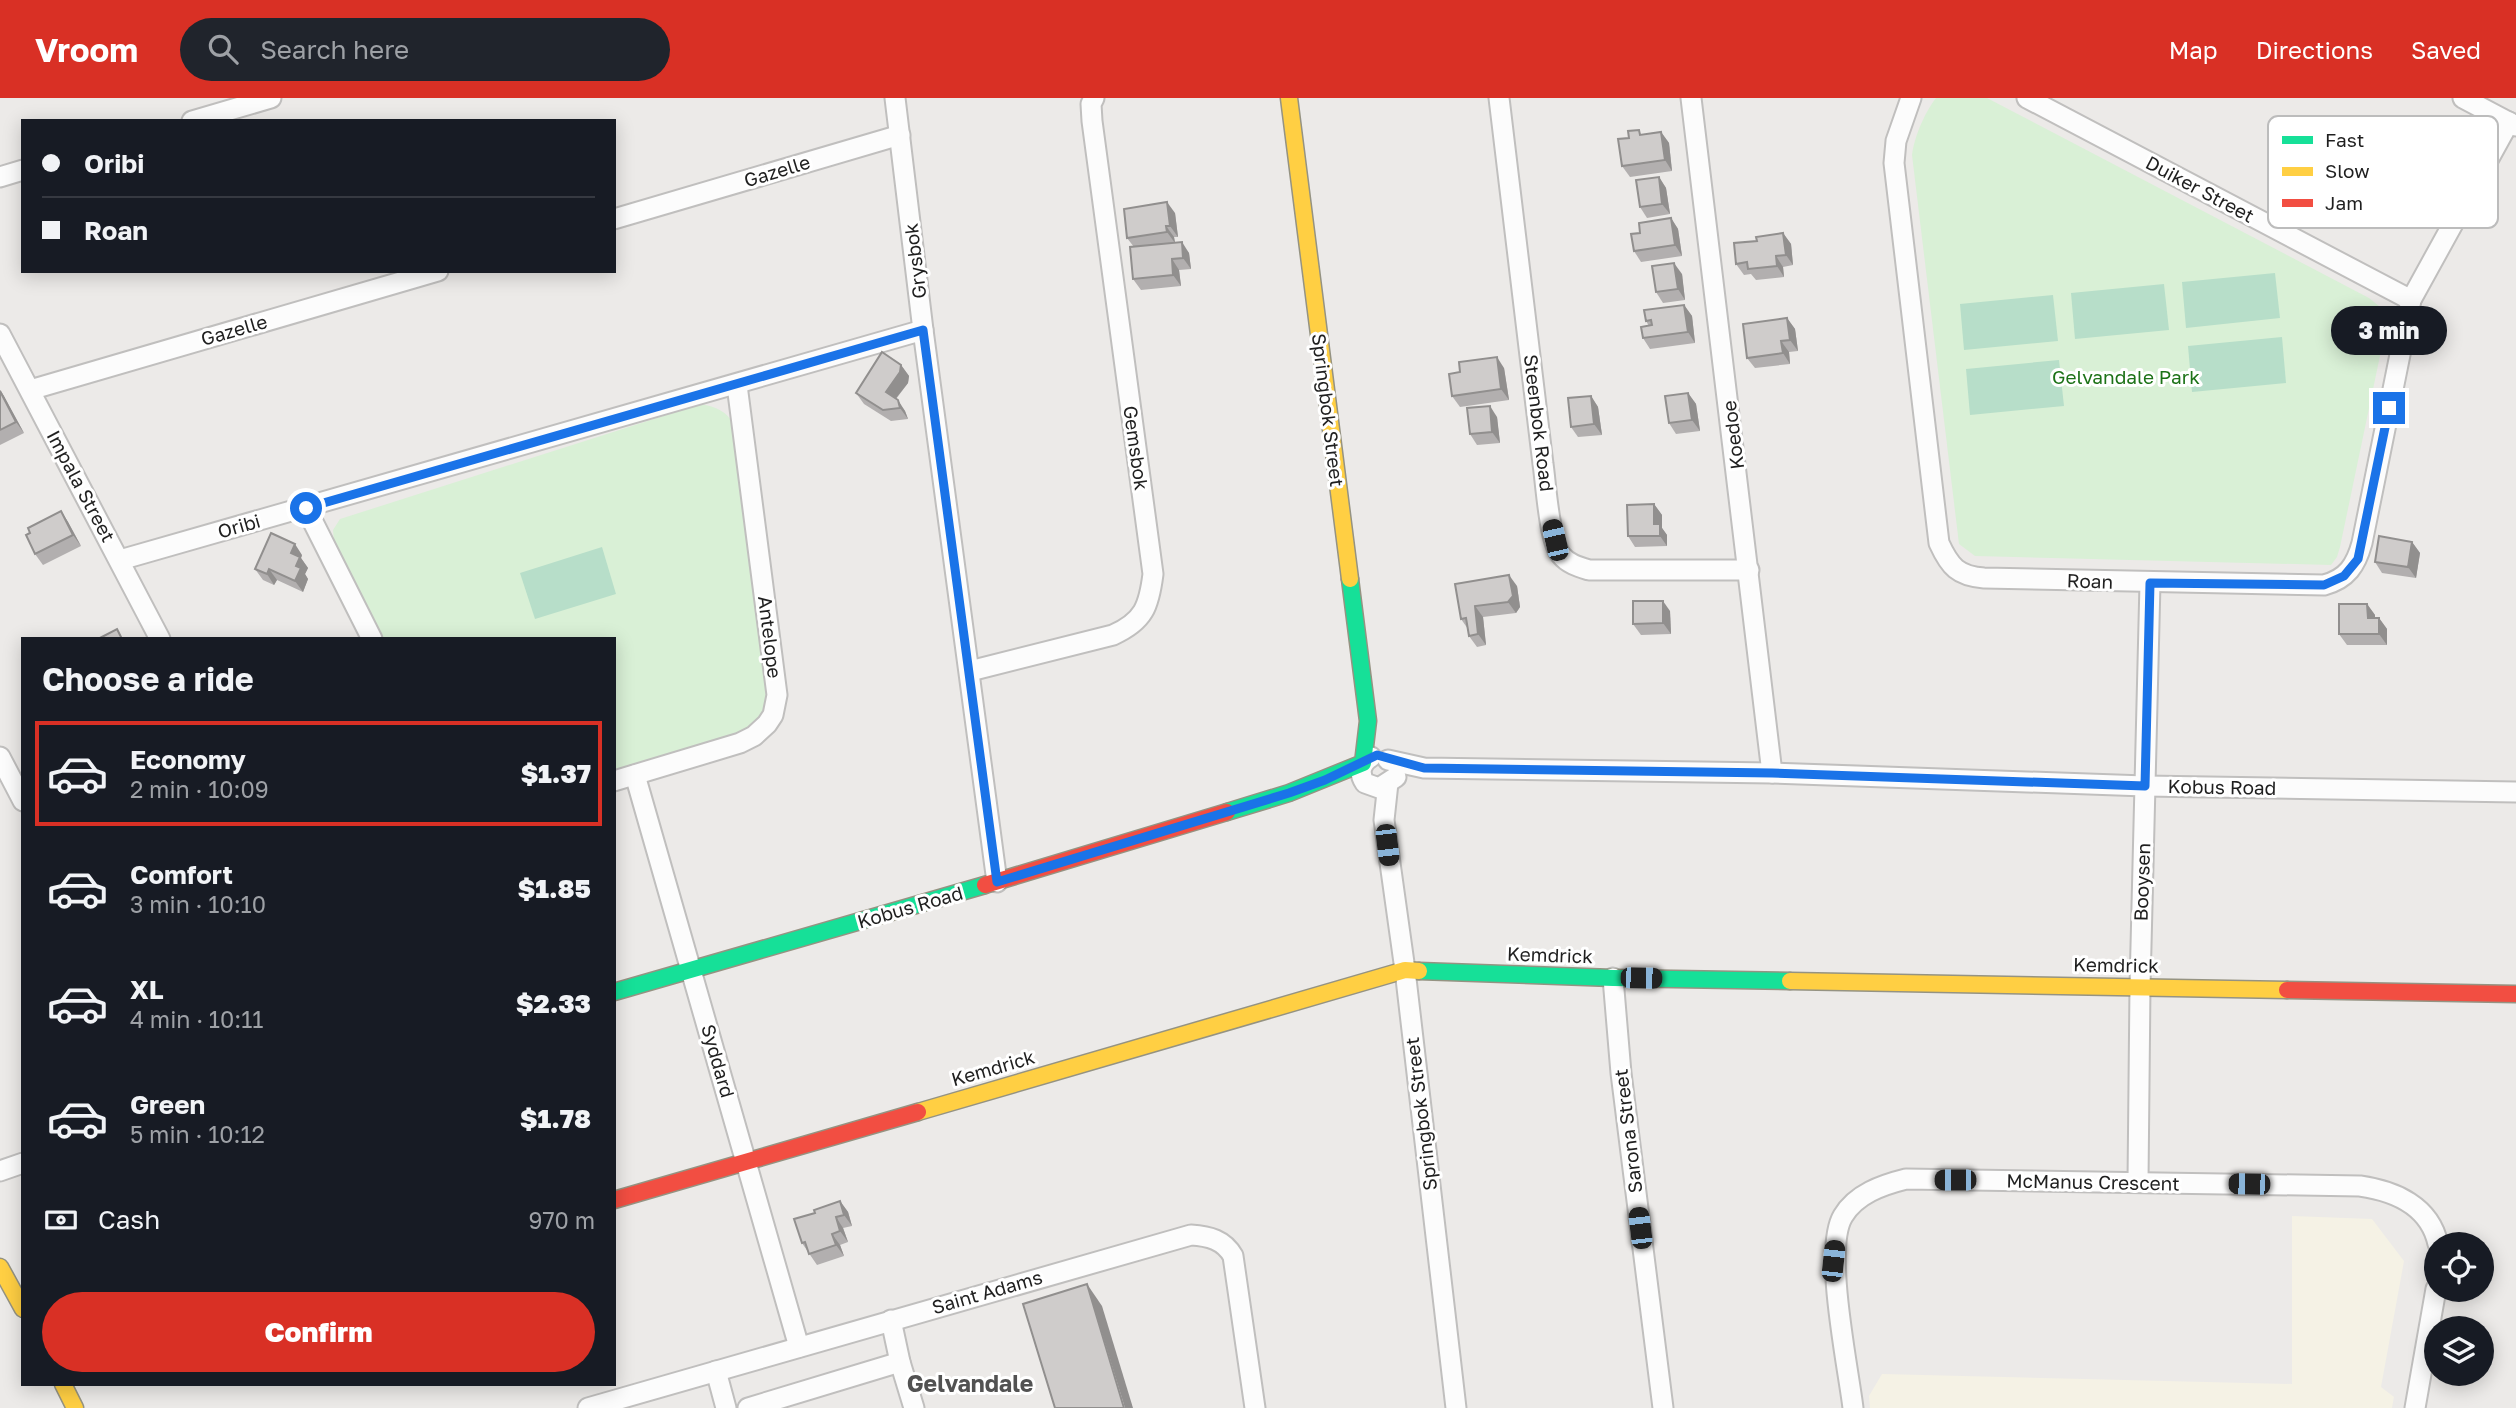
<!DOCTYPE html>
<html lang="en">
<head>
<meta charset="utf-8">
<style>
	:root { --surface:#171b24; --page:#20242c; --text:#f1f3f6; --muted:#9ea1a6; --line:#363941; --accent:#d93025 }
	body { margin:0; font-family:"Golos Text",sans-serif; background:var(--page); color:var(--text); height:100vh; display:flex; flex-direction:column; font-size:26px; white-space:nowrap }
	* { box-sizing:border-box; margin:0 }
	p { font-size:23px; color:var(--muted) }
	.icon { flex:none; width:38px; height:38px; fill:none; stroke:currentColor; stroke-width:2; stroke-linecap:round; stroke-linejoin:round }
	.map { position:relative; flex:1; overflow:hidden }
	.panel { position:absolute; left:21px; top:539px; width:595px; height:749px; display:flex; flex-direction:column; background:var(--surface); border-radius:0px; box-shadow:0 4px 18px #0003 }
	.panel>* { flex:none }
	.top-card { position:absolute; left:21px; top:21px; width:595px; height:154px; border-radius:0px; box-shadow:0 4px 18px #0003; display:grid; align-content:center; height:154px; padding:0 21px; background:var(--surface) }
	.fabs { position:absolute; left:2424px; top:1134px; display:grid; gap:14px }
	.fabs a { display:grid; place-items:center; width:70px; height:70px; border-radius:50%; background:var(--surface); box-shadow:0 4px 18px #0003; font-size:35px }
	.end { position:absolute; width:32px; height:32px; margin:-16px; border:9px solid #1a73e8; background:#fff; box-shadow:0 0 0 4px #fff }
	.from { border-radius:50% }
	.bubble { position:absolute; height:49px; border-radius:24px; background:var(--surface); box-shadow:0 4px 18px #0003; font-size:23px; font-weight:800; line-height:49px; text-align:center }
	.car { position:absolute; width:21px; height:42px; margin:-21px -10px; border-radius:9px; box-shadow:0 0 5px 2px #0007; background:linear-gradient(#222 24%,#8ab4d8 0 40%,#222 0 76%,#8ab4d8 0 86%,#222 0) }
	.top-card b { display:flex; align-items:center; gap:24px; height:66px; font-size:26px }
	.top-card b+b { border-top:2px solid var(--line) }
	.top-card i { width:18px; height:18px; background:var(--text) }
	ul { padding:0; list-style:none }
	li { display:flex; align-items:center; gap:21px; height:105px; margin:0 14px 10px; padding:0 7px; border:4px solid transparent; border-radius:0px }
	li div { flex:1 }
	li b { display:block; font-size:26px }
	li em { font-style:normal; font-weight:800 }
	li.current { border-color:var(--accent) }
	li>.icon { width:63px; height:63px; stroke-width:1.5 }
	h2 { padding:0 21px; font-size:32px; line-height:84px }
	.pay { display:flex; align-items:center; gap:18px; height:77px; padding:0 21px; font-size:26px }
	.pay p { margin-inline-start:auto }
	.primary-button { display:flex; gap:14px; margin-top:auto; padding:14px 21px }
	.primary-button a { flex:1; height:80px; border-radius:42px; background:var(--accent); color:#fff; font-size:28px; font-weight:800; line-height:80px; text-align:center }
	header { display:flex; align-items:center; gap:42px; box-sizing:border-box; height:98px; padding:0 35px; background:var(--accent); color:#fff }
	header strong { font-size:33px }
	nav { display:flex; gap:38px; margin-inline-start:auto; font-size:24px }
	.search { width:490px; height:63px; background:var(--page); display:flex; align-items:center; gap:18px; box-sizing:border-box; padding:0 24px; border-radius:38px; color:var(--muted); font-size:26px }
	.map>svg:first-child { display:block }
	.education { fill:#f5f2e5 }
	.park { fill:#d9f0d6 }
	.pitch { fill:#b7dec9 }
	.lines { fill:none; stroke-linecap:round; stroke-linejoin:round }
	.street-casing { stroke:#c0bfbe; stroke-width:23 }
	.fast-casing { stroke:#959382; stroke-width:19 }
	.slow-casing { stroke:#959382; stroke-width:19 }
	.jam-casing { stroke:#959382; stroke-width:19 }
	.street { stroke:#fcfcfc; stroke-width:19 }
	.fast { stroke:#16e098; stroke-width:16 }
	.slow { stroke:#ffcf43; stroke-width:16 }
	.jam { stroke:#f24e42; stroke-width:16 }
	.wall { fill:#b2afaf }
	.shaded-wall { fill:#918f8e }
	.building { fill:#cfcccb; stroke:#918f8e; stroke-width:2 }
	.route { stroke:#1a73e8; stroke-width:9 }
	.labels { text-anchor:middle; stroke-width:6; stroke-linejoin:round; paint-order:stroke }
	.street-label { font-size:19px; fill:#1f1f1f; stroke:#fff }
	.park-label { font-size:19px; fill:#1c7217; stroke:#fff }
	.quarter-label { font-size:23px; font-weight:bold; fill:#525252; stroke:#fff }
	.key { fill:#fff; stroke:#bcbcbc; stroke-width:2 }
	.key-label { font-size:19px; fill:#1f1f1f }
</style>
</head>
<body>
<header>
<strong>Vroom</strong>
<div class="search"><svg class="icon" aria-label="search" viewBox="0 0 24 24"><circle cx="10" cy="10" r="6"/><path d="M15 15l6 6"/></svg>Search here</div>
<nav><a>Map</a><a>Directions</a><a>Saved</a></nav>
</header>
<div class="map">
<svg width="2516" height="1310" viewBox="0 0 2516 1310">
	<rect width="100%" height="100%" fill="#eceae8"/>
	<polygon class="education" points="2292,1118 2372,1121 2404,1163 2381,1289 2394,1299 2392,1310 1870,1310 1869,1298 1882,1276 2292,1286"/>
	<g class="park">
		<path d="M1936,0H1987L2369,200L2385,213L2386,229L2340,449L2337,459L2331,467L1975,458L1959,446L1912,57C1914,39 1925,14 1936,0Z"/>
		<path d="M701,306C716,309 727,313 734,327L767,599C762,622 754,626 735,638L614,672V541H383L334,444L333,432L340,421Z"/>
	</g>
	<g class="pitch">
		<polygon points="2275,175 2280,220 2186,230 2182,184"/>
		<polygon points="2164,186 2169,232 2075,241 2071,195"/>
		<polygon points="2053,197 2058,243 1964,252 1960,206"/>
		<polygon points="2282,239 2286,285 2192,294 2188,248"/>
		<polygon points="2059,262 2064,308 1970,317 1966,271"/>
		<polygon points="602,449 616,496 535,521 520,475"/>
	</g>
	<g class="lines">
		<g class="street-casing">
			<g id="street">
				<polyline points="895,0 923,232 997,784"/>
				<path d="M1499,0L1543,366C1546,386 1549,443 1561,457C1568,466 1579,469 1589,472H1749"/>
				<polyline points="1691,0 1772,675"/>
				<path d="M1911,0L1896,43L1894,65L1939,445C1950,469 1958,478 1984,480L2324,487C2347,481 2356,467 2362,445L2411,202L2509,24"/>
				<polyline points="2027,0 2411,202"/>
				<polyline points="2463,0 2516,28"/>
				<polyline points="192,23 271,0"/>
				<polyline points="0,79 23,72"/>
				<polyline points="614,121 900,37"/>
				<polyline points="0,236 160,541"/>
				<polyline points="30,292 438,173"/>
				<polyline points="306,410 372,541"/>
				<polyline points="120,462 923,232"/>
				<path d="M970,573L1113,537C1144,523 1149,508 1153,476L1092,23L1091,6L1094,0"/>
				<polyline points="0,659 23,703"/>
				<path d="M1371,659C1361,665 1358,675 1365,685L1379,690L1396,679"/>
				<polyline points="1388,662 1424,670 1772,675 2145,688 2516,694"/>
				<polyline points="635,677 799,1249"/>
				<polyline points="614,683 740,645 754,638 767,626 773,617 777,597 737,287"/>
				<polyline points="1388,685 1384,722 1405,872 1456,1310"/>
				<polyline points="1613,880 1621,975 1663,1310"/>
				<polyline points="0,1073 23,1065"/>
				<polyline points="2138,1084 2140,888 2150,485"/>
				<polyline points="891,1222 900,1264 914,1310"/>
				<polyline points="716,1273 726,1310"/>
				<path d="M588,1310L1191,1137C1209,1138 1224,1142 1233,1158L1255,1310"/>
				<polyline points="748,1310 900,1264"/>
				<path d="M1853,1310C1848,1268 1823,1151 1843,1118C1856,1096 1882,1087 1906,1081L2360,1088C2395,1093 2430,1108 2438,1146"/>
				<polyline points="2415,1310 2436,1191"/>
			</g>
		</g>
		<g class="fast-casing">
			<g id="fast">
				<polyline points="1227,714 1289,695 1363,665 1368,623 1350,481"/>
				<polyline points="1419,873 1613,880 1790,883"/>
				<polyline points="614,894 985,787"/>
			</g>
		</g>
		<g class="slow-casing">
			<g id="slow">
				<polyline points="1289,0 1350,481"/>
				<polyline points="1790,883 2287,892"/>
				<polyline points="918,1014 1405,872 1419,873"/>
				<polyline points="0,1169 23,1211"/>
				<polyline points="63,1286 75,1310"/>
			</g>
		</g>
		<g class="jam-casing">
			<g id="jam">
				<polyline points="985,787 1227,714"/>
				<polyline points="2287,892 2516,896"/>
				<polyline points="614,1102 918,1014"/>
			</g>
		</g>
		<use href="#street" class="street"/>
		<use href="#fast" class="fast"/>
		<use href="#slow" class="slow"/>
		<use href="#jam" class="jam"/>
	</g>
	<g class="wall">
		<polygon points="1661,34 1669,45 1672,73 1630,79 1622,68 1642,37"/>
		<polygon points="1659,79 1666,90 1670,116 1647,120 1640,109"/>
		<polygon points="1175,115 1178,139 1174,139 1175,144 1189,155 1191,171 1179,172 1181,188 1141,192 1133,181 1134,149 1127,140"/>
		<polygon points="1671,120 1678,131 1682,158 1641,164 1634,153"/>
		<polygon points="1783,135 1791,146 1793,167 1783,169 1784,179 1756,182 1751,176 1744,177 1736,166 1757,143"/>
		<polygon points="1682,176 1685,202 1663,205 1656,194"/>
		<polygon points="1684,207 1692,218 1695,245 1650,251 1643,240 1649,228 1646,223"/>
		<polygon points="1787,220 1795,231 1798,253 1789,254 1790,266 1755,270 1747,260"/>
		<polygon points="901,267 909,278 908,285 896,301 905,313 908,321 891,323 864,306 856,295"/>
		<polygon points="1504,270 1509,302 1460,309 1452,298"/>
		<polygon points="0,292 24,335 0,347"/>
		<polygon points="1688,295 1696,306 1700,333 1676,336 1669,325"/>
		<polygon points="1591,298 1598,309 1602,337 1578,339 1571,329"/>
		<polygon points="1497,319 1500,345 1477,347 1470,336"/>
		<polygon points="1654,406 1662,417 1662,430 1667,437 1667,448 1635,449 1628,438"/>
		<polygon points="61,413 68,424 81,448 43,467 35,456 30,435"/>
		<polygon points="2412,444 2420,455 2416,480 2382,475 2375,464"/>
		<polygon points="302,457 301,460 308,470 305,476 308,481 303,494 277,482 274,487 263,482 255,471"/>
		<polygon points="1455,486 1517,488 1520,509 1516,515 1483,519 1486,547 1477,549 1469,538 1468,531 1461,521"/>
		<polygon points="2367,506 2375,517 2375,520 2379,520 2387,531 2387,547 2347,547 2339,536"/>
		<polygon points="1670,513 1671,536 1641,537 1633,526"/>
		<polygon points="840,1103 848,1114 852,1128 843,1130 848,1144 840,1147 844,1158 817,1167 802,1145 815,1115"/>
	</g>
	<g class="shaded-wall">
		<polygon points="1661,34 1669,45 1672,73 1665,62"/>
		<polygon points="1659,79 1666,90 1670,116 1662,106"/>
		<polygon points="1167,104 1175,115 1178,139 1170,128"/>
		<polygon points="1671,120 1678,131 1682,158 1675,147"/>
		<polygon points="1166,128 1174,139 1175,145 1167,134"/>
		<polygon points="1783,135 1791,146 1793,167 1786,157"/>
		<polygon points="1182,144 1189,155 1191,171 1183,160"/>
		<polygon points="1776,158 1783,169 1784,179 1777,168"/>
		<polygon points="1172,161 1179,172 1181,188 1173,177"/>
		<polygon points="1674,165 1682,176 1685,202 1678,191"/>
		<polygon points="1684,207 1692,218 1695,245 1688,234"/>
		<polygon points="1787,220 1795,231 1798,253 1790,242"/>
		<polygon points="1781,243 1789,254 1790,266 1783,255"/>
		<polygon points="1497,259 1504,270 1509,302 1501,291"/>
		<polygon points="901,267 909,278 908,285 893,304 886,294"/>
		<polygon points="0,292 4,298 24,335 16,324"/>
		<polygon points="1688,295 1696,306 1700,333 1692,322"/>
		<polygon points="1591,298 1598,309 1602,337 1594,326"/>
		<polygon points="898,302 905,313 908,321 900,310"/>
		<polygon points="1490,308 1497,319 1500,345 1492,334"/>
		<polygon points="1654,406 1662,417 1662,430 1667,437 1667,448 1660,438 1654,426"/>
		<polygon points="61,413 68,424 81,448 73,437"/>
		<polygon points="2412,444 2420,455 2416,480 2408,469"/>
		<polygon points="295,446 302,457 301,460 308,470 305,476 308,481 303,494 295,483 296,468 291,455"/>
		<polygon points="269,471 277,482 274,487 267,476"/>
		<polygon points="1509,477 1517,488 1520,509 1516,515 1508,504"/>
		<polygon points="1663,503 1670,513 1671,536 1663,525"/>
		<polygon points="2367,506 2375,517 2375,531 2368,520"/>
		<polygon points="1475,508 1483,519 1486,547 1478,536"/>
		<polygon points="2379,520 2387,531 2387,547 2379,536"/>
		<polygon points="840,1103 848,1114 852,1128 844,1117"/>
		<polygon points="836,1119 843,1130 848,1144 840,1133"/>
		<polygon points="832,1136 840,1147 844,1158 836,1147"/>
		<polygon points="1087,1186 1102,1208 1133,1310 1125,1310"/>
	</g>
	<g class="building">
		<polygon points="1639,32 1640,37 1661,34 1665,62 1622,68 1618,41 1629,40 1628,33"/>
		<polygon points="1659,79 1662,106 1640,109 1636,82"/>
		<polygon points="1167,104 1170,128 1166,128 1167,134 1127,140 1124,111"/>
		<polygon points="1671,120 1675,147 1634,153 1631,136 1640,135 1639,125"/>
		<polygon points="1783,135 1786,157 1776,158 1777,168 1748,171 1747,164 1736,166 1734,145 1757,143 1756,139"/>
		<polygon points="1182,144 1183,160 1172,161 1173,177 1133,181 1130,149"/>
		<polygon points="1674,165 1678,191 1656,194 1652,168"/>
		<polygon points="1684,207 1688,234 1643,240 1641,229 1652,227 1651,222 1646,223 1644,212"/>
		<polygon points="1787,220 1790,242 1781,243 1783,255 1747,260 1743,226"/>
		<polygon points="882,254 901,267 900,274 886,294 898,302 900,310 883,312 856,295"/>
		<polygon points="1497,259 1501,291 1452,298 1449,276 1460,274 1459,264"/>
		<polygon points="0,293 16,324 0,332"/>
		<polygon points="1688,295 1692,322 1669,325 1665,298"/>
		<polygon points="1591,298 1594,326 1571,329 1568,300"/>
		<polygon points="1490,308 1492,334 1470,336 1467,310"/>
		<polygon points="1654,406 1654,426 1660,426 1660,438 1628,438 1627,407"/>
		<polygon points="61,413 73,437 35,456 26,437 30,435 28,430"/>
		<polygon points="271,435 295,446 291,455 300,459 296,468 301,470 295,483 269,471 267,476 255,471"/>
		<polygon points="2379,438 2412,444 2408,469 2375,464"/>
		<polygon points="1509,477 1513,498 1508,504 1475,508 1478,536 1469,538 1466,520 1461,521 1455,486"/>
		<polygon points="1633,503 1663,503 1663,525 1633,526"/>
		<polygon points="2339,506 2367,506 2368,520 2379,520 2379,536 2339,536"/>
		<polygon points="117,531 122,541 98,541"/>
		<polygon points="840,1103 844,1117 836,1119 840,1133 832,1136 836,1147 809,1156 805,1144 802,1145 794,1121 815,1115 814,1112"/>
		<polygon points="1087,1186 1124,1310 1055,1310 1023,1206"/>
	</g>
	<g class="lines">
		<polyline class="route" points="306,410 923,232 997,784 1289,695 1325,682 1377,657 1424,670 1772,675 2145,688 2150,485 2324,487 2344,478 2358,461 2389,310"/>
	</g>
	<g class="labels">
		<g class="street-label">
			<text transform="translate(777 73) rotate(-17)" y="7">Gazelle</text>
			<text transform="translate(2200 91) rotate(28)" y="7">Duiker Street</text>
			<text transform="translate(915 163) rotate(-97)" y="7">Grysbok</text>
			<text transform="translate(234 232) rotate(-16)" y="7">Gazelle</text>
			<text transform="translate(1328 312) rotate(83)" y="7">Springbok Street</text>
			<text transform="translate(1539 325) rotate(83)" y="7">Steenbok Road</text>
			<text transform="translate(1733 337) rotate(-97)" y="7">Koedoe</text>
			<text transform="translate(1136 350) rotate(82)" y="7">Gemsbok</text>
			<text transform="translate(81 388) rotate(62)" y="7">Impala Street</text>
			<text transform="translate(239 428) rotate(-16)" y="7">Oribi</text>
			<text transform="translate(2090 483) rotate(2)" y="7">Roan</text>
			<text transform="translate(770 539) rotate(83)" y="7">Antelope</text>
			<text transform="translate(2222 689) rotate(1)" y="7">Kobus Road</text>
			<text transform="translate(2142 784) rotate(-88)" y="7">Booysen</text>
			<text transform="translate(910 809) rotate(-16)" y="7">Kobus Road</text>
			<text transform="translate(1550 857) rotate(2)" y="7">Kemdrick</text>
			<text transform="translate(2116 867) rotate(1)" y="7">Kemdrick</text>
			<text transform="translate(718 963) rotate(74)" y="7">Syddard</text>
			<text transform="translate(993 970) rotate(-16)" y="7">Kemdrick</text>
			<text transform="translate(1421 1016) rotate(-97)" y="7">Springbok Street</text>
			<text transform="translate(1628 1033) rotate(-97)" y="7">Sarona Street</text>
			<text transform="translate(2093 1084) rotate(1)" y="7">McManus Crescent</text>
			<text transform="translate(987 1194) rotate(-16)" y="7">Saint Adams</text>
		</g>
		<g class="park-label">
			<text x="2126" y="286">Gelvandale Park</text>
		</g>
		<g class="quarter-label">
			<text x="970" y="1294">Gelvandale</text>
		</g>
	</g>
	<rect x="2268" y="18" width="230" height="112" rx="10" class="key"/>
	<rect x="2282" y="38" width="31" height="8" fill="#16e098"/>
	<rect x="2282" y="69" width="31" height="9" fill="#ffcf43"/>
	<rect x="2282" y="101" width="31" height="8" fill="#f24e42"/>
	<g class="key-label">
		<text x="2325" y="49">Fast</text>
		<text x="2325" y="80">Slow</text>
		<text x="2325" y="112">Jam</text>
	</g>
</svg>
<div class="fabs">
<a><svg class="icon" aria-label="locate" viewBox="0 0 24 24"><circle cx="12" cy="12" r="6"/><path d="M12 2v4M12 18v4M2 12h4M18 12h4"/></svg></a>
<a><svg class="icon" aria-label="layers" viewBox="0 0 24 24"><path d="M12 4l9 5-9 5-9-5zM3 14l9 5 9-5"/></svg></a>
</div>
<i class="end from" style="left:306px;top:410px"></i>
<i class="end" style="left:2389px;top:310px"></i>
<div class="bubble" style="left:2331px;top:208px;width:116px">3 min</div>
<i class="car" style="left:1555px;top:442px;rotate:347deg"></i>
<i class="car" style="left:1387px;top:747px;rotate:173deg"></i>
<i class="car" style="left:1641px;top:880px;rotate:91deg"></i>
<i class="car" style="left:1955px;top:1082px;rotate:270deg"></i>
<i class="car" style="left:2249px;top:1086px;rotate:271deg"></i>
<i class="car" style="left:1640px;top:1130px;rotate:353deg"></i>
<i class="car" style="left:1833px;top:1163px;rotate:6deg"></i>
<div class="top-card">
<b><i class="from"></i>Oribi</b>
<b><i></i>Roan</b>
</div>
<section class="panel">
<h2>Choose a ride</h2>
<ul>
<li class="current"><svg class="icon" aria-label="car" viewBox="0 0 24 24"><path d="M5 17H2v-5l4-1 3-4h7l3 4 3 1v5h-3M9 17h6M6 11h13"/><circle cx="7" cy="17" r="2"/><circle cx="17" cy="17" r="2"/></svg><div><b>Economy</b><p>2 min · 10:09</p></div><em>$1.37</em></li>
<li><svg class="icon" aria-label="car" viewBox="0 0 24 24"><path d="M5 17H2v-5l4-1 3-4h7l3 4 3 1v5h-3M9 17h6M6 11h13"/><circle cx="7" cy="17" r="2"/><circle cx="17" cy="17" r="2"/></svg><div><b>Comfort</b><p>3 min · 10:10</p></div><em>$1.85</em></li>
<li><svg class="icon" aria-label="car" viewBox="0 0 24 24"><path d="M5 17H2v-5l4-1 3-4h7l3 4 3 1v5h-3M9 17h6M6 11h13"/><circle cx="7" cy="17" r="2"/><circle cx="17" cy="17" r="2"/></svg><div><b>XL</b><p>4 min · 10:11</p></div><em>$2.33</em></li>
<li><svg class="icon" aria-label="car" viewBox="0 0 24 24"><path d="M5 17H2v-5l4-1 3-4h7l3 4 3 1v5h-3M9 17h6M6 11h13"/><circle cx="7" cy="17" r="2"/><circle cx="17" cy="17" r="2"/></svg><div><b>Green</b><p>5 min · 10:12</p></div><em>$1.78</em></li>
</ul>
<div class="pay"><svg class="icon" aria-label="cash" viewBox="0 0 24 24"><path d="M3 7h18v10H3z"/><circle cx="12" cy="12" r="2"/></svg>Cash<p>970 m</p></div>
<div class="primary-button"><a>Confirm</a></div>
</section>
</div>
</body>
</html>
